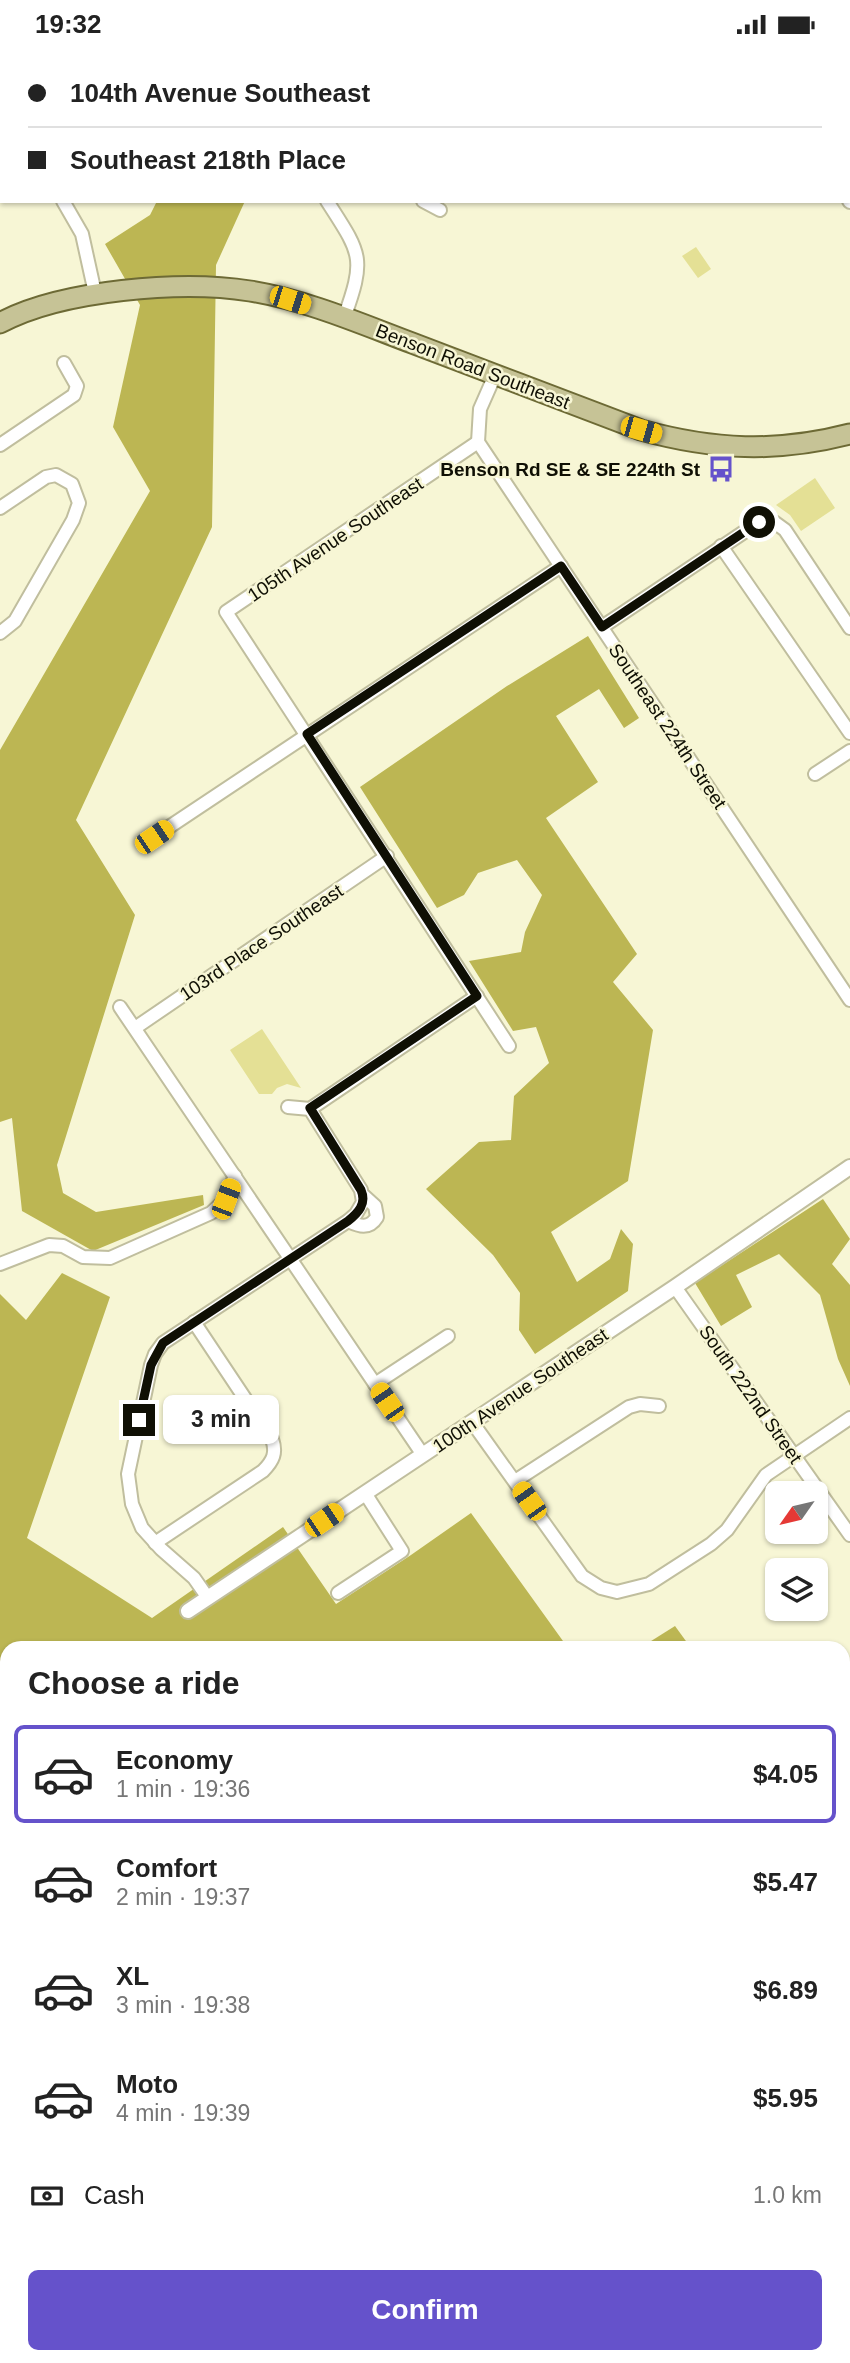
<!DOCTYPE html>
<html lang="en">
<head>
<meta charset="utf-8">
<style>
	:root { --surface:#fff; --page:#f2f2f2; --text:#222; --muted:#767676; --line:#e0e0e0; --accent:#6552cb }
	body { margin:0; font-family:Arial,sans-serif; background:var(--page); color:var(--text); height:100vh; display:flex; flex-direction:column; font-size:26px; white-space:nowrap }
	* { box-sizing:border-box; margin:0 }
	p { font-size:23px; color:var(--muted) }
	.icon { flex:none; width:38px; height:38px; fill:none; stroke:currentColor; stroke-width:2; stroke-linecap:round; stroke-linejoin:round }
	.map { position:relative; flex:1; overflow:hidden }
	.details { position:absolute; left:0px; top:1592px; width:850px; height:723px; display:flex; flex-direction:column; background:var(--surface); border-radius:21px 21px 0 0; box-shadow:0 2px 5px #0004 }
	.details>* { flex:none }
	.hud { position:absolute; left:0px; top:0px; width:850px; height:154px; box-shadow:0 2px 5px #0004; display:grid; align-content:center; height:154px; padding:0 28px; background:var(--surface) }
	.needle { width:46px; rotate:236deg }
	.tools { position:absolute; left:765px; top:1432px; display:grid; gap:14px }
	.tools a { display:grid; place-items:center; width:63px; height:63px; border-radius:10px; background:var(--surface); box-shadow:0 2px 5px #0004; font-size:35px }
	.end { position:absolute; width:32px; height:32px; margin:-16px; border:9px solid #0f0f04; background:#fff; box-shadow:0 0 0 4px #fff }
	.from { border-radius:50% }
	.bubble { position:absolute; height:49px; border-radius:10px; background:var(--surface); box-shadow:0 2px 5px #0004; font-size:23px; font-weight:600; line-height:49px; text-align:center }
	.car { position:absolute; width:21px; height:42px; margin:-21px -10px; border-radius:9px; box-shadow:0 0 5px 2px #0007; background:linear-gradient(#f5c518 24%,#345 0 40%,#f5c518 0 76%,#345 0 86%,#f5c518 0) }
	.hud b { display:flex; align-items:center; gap:24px; height:66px; font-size:26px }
	.hud b+b { border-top:2px solid var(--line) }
	.hud i { width:18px; height:18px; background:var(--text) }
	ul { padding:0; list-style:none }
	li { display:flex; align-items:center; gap:21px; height:98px; margin:0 14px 10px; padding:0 14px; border:4px solid transparent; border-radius:10px }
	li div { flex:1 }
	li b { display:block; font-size:26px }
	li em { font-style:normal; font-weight:600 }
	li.selected { border-color:var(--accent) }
	li>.icon { width:63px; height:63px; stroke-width:1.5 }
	h2 { padding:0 28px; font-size:32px; line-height:84px }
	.pay { display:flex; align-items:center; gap:18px; height:77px; padding:0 28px; font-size:26px }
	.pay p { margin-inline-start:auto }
	.action { display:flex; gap:14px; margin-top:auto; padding:14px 28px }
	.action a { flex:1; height:80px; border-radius:10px; background:var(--accent); color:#fff; font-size:28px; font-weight:600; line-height:80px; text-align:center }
	.status { display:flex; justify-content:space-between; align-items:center; height:49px; padding:0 35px; background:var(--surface); direction:ltr }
	.status svg { height:19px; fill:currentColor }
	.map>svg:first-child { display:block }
	.green { fill:#e4e095 }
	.forest { fill:#bcb653 }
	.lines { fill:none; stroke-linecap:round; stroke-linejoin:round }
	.minor-casing { stroke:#c0be9e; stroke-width:16 }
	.tertiary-casing { stroke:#c0be9e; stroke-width:18 }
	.primary-casing { stroke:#6d6a35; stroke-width:23 }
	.minor { stroke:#fff; stroke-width:12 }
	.tertiary { stroke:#fff; stroke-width:14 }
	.primary { stroke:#c6c396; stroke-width:19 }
	.route { stroke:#0f0f04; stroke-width:9 }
	.labels { text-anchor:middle; stroke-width:5; stroke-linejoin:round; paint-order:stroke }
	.street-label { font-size:19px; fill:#0f0f04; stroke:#f7f6d5 }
	.poi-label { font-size:19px; font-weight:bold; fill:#0f0f04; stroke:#f7f6d5; text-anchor:end }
</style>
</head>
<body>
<div class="status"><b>19:32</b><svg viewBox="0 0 49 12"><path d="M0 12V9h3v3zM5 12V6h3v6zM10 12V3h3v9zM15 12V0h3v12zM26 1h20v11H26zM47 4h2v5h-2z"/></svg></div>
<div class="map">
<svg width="850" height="2314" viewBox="0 0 850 2314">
	<rect width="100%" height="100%" fill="#f7f6d5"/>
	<g class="green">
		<polygon points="696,198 711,220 698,229 682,207"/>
		<polygon points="815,429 835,459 801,482 790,466 776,456"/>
		<polygon points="262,980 301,1039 287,1035 277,1039 272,1045 259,1045 230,1001"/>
	</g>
	<g class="forest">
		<polygon points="157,152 245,152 216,216 212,478 76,771 135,866 57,1116 63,1144 96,1163 203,1146 204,1156 93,1202 22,1162 12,1069 0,1073 0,701 150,442 113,378 140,256 105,195 150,166"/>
		<polygon points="588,587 639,669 624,679 599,640 556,667 598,733 546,769 637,905 613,933 653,981 628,1132 551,1183 577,1233 610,1210 621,1180 633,1195 628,1242 535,1305 519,1281 520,1244 493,1206 426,1140 479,1093 511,1091 514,1047 549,1014 536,978 513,982 469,912 521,903 525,883 542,846 517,811 478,824 464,846 437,859 360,738 507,637"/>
		<polygon points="823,1150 850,1190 832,1215 850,1236 850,1337 838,1310 820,1246 779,1205 736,1226 752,1258 721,1277 695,1234"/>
		<polygon points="62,1224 110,1248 27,1489 152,1569 283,1478 336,1555 411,1506 471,1464 568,1599 7,1600 7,1680 0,1671 0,1245 26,1271"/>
		<polygon points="675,1577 691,1599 640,1599"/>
		<polygon points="844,1815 850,1824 850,2086 844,2077"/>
		<polygon points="850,2117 850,2314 735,2314 738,2308 844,2308 844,2128"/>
	</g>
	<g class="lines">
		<g class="minor-casing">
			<g id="minor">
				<polyline points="82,0 83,2"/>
				<polyline points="605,0 606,2"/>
				<polyline points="763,0 764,2"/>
				<polyline points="124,2 126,0"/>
				<polyline points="308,2 308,0"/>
				<polyline points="512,2 515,0"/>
				<polyline points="849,13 850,12"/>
				<polyline points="0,55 2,58"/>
				<polyline points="63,152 82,185 95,244"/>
				<path d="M327,152C361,205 366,208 344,269"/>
				<polyline points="423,152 440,161"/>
				<polyline points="849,152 850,153"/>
				<polyline points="495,326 480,360 478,393 850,951"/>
				<polyline points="478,393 226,563 509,997"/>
				<polyline points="0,396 74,346 77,337 64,314"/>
				<polyline points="0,459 46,428 56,426 72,435 79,454 73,471 15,572 0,584"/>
				<polyline points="721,497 850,684"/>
				<polyline points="602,578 759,473 774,473 785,481 850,579"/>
				<polyline points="815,725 850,702"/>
				<polyline points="154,788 561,517"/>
				<polyline points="120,958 423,1406"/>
				<polyline points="135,979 387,807"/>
				<polyline points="310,1060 477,947"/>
				<path d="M348,1172C359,1177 369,1181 377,1168L375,1157L364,1147"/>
				<polyline points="0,1215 49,1196 63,1197 83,1208 110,1209 211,1164 226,1150 235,1127"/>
				<polyline points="675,1238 850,1486"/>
				<polyline points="375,1335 448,1287"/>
				<polyline points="472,1373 582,1527 601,1539 617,1543 649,1535 711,1495 727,1481 766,1426 850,1369"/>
				<polyline points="515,1432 629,1358 640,1355 659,1357"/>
				<path d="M155,1494L263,1422C273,1412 277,1404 272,1390L194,1273"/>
				<polyline points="338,1544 402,1502 365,1444"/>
				<polyline points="208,1549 194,1529 161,1500 142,1479 132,1455 128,1425 151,1316 155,1305 163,1294 348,1172 356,1165 363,1153 361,1141 310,1060 288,1058"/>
				<polyline points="0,1695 7,1690"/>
				<polyline points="0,2055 7,2050"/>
				<polyline points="0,2304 6,2314"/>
				<polyline points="42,2314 50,2308"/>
				<polyline points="588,2314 597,2308"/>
			</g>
		</g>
		<g class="tertiary-casing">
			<g id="tertiary">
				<polyline points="188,1562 675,1238 850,1118"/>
				<polyline points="0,1858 7,1869"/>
				<polyline points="685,2308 689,2314"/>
			</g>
		</g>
		<g class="primary-casing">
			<path id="primary" d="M0,274C61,241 182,231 250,242C306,251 359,274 412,294C488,323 565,352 641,381C713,401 777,404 850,385"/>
		</g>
		<use href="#minor" class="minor"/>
		<use href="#tertiary" class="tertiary"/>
		<use href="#primary" class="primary"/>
	</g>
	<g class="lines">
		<path class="route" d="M139,1371L151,1316L163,1294L348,1172C358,1164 367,1155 361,1141L310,1059L477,947L307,685L561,517L602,578L759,473"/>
	</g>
	<defs>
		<g id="bus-bare" transform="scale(2.1)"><path d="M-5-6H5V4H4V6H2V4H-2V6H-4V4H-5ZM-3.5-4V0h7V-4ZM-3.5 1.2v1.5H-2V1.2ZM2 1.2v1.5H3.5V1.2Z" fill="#6552cb" stroke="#f7f6d5" stroke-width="2.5" paint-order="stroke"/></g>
	</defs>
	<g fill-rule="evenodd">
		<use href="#bus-bare" x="721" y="420"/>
	</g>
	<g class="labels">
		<g class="street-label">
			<text transform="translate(473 317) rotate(21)" y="7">Benson Road Southeast</text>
			<text transform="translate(335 490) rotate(-34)" y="7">105th Avenue Southeast</text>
			<text transform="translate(668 677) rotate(56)" y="7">Southeast 224th Street</text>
			<text transform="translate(261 893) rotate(-34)" y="7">103rd Place Southeast</text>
			<text transform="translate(520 1341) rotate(-34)" y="7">100th Avenue Southeast</text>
			<text transform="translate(751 1345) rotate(55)" y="7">South 222nd Street</text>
		</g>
		<g class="poi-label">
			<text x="700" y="427">Benson Rd SE &amp; SE 224th St</text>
		</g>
	</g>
</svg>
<div class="tools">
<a><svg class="needle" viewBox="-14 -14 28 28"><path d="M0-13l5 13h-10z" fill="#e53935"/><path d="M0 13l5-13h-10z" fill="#767676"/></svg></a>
<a><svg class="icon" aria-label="layers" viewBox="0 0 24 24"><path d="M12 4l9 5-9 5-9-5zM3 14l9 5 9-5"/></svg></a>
</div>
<i class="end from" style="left:759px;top:473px"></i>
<i class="end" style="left:139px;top:1371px"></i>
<div class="bubble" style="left:163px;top:1346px;width:116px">3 min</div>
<i class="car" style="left:290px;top:251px;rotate:108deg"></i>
<i class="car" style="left:641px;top:381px;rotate:106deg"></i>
<i class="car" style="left:154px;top:788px;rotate:56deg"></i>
<i class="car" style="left:226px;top:1150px;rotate:21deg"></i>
<i class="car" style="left:387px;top:1353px;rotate:326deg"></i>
<i class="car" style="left:529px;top:1452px;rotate:325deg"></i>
<i class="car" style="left:324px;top:1471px;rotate:56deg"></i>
<div class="hud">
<b><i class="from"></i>104th Avenue Southeast</b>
<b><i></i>Southeast 218th Place</b>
</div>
<section class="details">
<h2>Choose a ride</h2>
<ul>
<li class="selected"><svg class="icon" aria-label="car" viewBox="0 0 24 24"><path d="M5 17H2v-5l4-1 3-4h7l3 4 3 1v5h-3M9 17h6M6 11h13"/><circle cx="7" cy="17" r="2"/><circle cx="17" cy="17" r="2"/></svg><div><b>Economy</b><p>1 min · 19:36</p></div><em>$4.05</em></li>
<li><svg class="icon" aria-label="car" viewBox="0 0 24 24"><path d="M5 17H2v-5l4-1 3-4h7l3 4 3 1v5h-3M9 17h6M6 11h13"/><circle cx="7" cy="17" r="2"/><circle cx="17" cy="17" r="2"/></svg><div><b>Comfort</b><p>2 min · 19:37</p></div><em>$5.47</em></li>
<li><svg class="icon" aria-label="car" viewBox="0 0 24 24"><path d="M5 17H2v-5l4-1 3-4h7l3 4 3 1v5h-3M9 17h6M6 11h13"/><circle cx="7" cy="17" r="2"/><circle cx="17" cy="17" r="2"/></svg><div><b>XL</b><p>3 min · 19:38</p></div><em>$6.89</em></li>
<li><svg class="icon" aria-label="car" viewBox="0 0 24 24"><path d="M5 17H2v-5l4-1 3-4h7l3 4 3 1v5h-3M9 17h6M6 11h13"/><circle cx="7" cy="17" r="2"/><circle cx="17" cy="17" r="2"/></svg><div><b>Moto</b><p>4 min · 19:39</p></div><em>$5.95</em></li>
</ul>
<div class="pay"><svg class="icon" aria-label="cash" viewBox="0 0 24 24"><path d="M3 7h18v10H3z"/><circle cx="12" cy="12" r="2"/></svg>Cash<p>1.0 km</p></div>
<div class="action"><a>Confirm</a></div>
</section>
</div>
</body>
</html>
